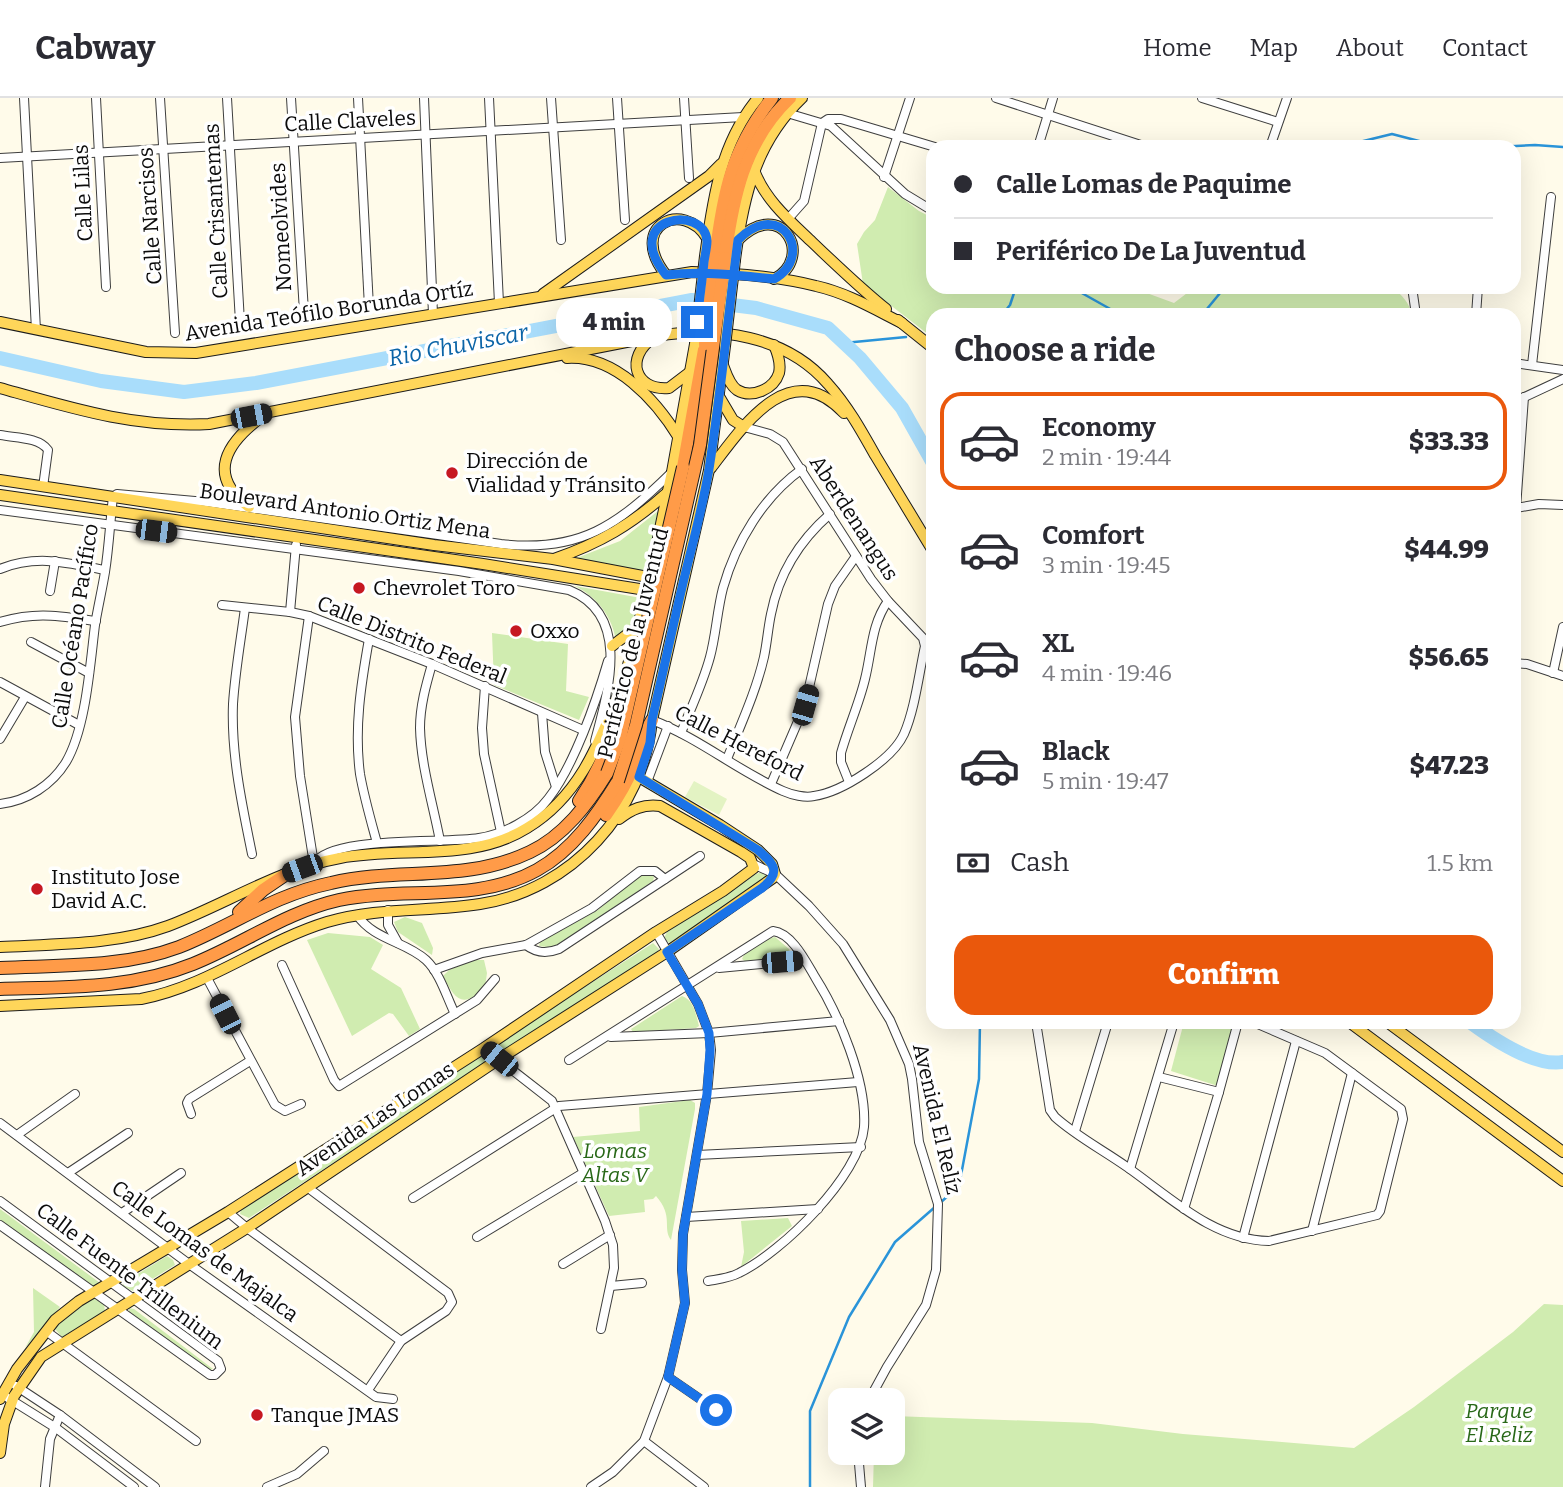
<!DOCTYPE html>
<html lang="en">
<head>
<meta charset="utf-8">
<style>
	:root { --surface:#fff; --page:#f2f2f3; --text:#2b2b33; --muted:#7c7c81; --line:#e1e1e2; --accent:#ea580c }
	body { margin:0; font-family:Bitter,serif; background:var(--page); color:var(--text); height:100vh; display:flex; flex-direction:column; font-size:26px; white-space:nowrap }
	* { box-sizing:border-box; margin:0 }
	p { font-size:23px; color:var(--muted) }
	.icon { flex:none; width:38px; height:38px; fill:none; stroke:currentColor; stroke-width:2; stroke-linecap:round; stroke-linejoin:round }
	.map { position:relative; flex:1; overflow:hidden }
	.drawer { position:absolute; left:926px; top:210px; width:595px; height:721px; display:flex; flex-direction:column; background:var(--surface); border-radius:21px; box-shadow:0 7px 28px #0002 }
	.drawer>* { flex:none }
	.hud { position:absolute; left:926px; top:42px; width:595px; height:154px; border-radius:21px; box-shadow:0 7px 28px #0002; display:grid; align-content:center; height:154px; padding:0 28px; background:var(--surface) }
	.tools { position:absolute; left:828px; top:1290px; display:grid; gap:14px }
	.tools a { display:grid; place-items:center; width:77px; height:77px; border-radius:14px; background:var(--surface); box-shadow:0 7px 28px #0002; font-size:35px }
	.end { position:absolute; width:32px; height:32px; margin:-16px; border:9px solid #1a73e8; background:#fff; box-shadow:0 0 0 4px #fff }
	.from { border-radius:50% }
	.bubble { position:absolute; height:49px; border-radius:21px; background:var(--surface); box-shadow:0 7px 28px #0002; font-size:23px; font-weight:800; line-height:49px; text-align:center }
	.car { position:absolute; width:21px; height:42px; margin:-21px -10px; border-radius:9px; box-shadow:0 0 5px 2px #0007; background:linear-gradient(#222 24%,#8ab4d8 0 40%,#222 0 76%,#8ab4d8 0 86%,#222 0) }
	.hud b { display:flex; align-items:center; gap:24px; height:66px; font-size:26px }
	.hud b+b { border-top:2px solid var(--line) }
	.hud i { width:18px; height:18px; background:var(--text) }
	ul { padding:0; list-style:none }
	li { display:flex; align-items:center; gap:21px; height:98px; margin:0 14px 10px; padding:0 14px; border:4px solid transparent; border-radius:21px }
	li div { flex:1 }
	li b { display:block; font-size:26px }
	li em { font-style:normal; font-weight:800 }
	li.on { border-color:var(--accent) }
	li>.icon { width:63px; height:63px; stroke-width:1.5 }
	h2 { padding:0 28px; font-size:32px; line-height:84px }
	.pay { display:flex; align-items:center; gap:18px; height:77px; padding:0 28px; font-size:26px }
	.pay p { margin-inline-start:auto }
	.cta { display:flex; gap:14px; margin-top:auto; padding:14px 28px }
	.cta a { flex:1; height:80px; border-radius:21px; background:var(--accent); color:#fff; font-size:28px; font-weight:800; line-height:80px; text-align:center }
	header { display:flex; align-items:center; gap:42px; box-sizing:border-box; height:98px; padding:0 35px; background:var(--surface); border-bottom:2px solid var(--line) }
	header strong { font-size:33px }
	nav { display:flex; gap:38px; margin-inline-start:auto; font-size:24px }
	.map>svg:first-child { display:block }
	.green { fill:#d0ecb0 }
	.pitch { fill:#e3f3c3 }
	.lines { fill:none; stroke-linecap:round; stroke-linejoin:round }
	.stream { stroke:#2a94d9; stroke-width:2.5 }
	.river { stroke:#a9ddfb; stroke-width:14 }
	.minor-casing { stroke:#3e3e3e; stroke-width:10 }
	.major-casing { stroke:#1c1c1c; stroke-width:12 }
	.highway-casing { stroke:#1c1c1c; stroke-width:14 }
	.minor { stroke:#fff; stroke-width:8 }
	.major { stroke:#ffd65a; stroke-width:10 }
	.highway { stroke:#ff9b48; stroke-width:12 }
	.major-bridge-casing { stroke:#1c1c1c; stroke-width:12; stroke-linecap:butt }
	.highway-bridge-casing { stroke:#1c1c1c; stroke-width:14; stroke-linecap:butt }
	.major-bridge { stroke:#ffd65a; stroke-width:10 }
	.highway-bridge { stroke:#ff9b48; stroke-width:12 }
	.route { stroke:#1a73e8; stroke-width:9 }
	.poi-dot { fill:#c61822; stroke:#fff; stroke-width:2.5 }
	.labels { text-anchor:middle; stroke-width:7; stroke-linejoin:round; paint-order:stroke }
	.street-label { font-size:21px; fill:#0b0b0b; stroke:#fff }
	.poi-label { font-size:21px; fill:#0b0b0b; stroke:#fff; text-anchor:start }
	.park-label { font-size:21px; font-style:italic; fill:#286817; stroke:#fff }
	.water-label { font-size:23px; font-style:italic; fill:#0b64a7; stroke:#fff }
</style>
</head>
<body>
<header>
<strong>Cabway</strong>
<nav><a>Home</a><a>Map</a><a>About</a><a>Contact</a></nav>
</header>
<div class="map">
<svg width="1563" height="1389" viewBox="0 0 1563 1389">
	<rect width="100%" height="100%" fill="#fffbea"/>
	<g class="green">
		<path d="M888,89L919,113L933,120V189H1143L1144,194L1174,205L1195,189H1392C1402,197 1409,204 1412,217H933V240L863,186L857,146L864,134L875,122Z"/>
		<polygon points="658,413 646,474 569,463 620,443"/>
		<path d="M575,488L641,500L633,526L616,544C613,519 597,499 575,488Z"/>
		<polygon points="492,535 568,546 566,593 589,599 579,622 494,587"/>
		<polygon points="762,774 767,777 768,782 765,785 669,845 664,840 667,834 756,776"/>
		<polygon points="642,775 650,776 654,779 653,783 554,850 539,848 540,844 598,812"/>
		<polygon points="405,819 422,825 433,850 432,857 398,834 394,824"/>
		<polygon points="328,835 370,839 383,847 371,871 401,890 420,931 409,938 393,916 389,915 352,938 307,842"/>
		<path d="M775,839L789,851L791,857L789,859L746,864L742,861C745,852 764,841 775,839Z"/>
		<polygon points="653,845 659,851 657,855 503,954 496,950 498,945"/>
		<path d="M467,862H484L487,875L485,889C462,912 455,901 443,878L449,872Z"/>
		<path d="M682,898C694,902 696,917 699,928L696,930L633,934L631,931Z"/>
		<polygon points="1184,924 1236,924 1218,988 1171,973"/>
		<polygon points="481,956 486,961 486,964 478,970 249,1120 240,1116 241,1112"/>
		<path d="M690,1002L695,1005V1011L671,1142C662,1130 674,1118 656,1098L653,1101L644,1102L645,1114L609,1118L573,1039L640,1033L639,1009Z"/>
		<polygon points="0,1111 100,1185 92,1191 0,1123"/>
		<polygon points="788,1120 792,1128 741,1169 744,1154 741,1123"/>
		<polygon points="167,1158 173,1162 175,1167 133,1193 123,1188 123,1185"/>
		<polygon points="33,1190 60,1209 25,1250 34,1234"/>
		<polygon points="92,1198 104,1206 105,1213 62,1239 54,1230"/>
		<polygon points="1544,1206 1563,1207 1563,1389 873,1389 874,1355 892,1354 893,1318 1092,1325 1183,1336 1354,1350 1414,1309 1513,1234"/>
		<polygon points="129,1210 134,1211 213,1271 209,1272 129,1214"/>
	</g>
	<polygon class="pitch" points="694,683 727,701 719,717 685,699"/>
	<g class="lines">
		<g class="stream">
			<polyline points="1339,49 1392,36 1442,49 1456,49"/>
			<polyline points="1495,49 1535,47 1563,49"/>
			<polyline points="1071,189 1121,217"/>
			<polyline points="1002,217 1010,207 1016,189"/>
			<polyline points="1202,217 1225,189"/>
			<polyline points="931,236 933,236"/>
			<polyline points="844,245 906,239"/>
			<polyline points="940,1105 959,1088 979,981 980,924"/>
			<polyline points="810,1389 810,1313 849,1219 895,1144 935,1109"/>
		</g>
		<g class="river">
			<polyline points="0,260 101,283 184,294 256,285 692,202 756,210 828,230 860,260 902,310 933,365"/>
			<path d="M1470,924C1493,941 1534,969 1563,964"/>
		</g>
		<g class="minor-casing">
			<g id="minor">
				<polyline points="24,0 36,232"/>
				<polyline points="96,0 106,189"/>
				<polyline points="160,0 175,235"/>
				<polyline points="227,0 240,224"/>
				<polyline points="291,0 304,214"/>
				<polyline points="358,0 369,209"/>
				<polyline points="424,0 433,216"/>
				<polyline points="489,0 499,205"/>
				<polyline points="551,0 561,142"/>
				<polyline points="617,0 625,122"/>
				<polyline points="684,0 689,80"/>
				<polyline points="996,0 1147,49"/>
				<polyline points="1202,0 1278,24"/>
				<polyline points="787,15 831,28 905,96 933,113"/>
				<polyline points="1038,49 1053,0"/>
				<polyline points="1270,49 1287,0"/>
				<polyline points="0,60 743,19"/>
				<polyline points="884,79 910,0"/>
				<polyline points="788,121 804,103 822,25 828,21 841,21 935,49"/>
				<polyline points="1412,189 1416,217"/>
				<polyline points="1476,217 1478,189"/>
				<polyline points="1514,265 1563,272"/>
				<polyline points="1532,267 1551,99"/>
				<polyline points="1524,299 1516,410 1539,406 1563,407"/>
				<polyline points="1514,304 1563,281"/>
				<path d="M0,337C15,340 39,339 48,352L43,389"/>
				<path d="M0,412L459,473L569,492C632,517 608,594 595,643"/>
				<path d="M0,471C37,456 68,465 105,472"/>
				<polyline points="50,493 55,463"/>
				<polyline points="222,507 290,514 309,518 432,566 583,632"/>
				<path d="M245,510C241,541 235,574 233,606C231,656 242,707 252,756"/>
				<polyline points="290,514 296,447"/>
				<polyline points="309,518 295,619 300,678 314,766"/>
				<path d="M0,524C37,513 59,518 96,523"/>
				<path d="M369,541C361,586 354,630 360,676C364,699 371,723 377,745"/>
				<polyline points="31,544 89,575"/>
				<polyline points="1514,565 1527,566 1563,578"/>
				<path d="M432,566C426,587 420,608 420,630C421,668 433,706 440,743"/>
				<polyline points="1553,575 1563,529"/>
				<polyline points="0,584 79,627"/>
				<polyline points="485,588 482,630 484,656 501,734"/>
				<polyline points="542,615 545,654 556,689"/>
				<path d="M652,622C699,640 738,673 783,693C792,697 805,700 814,698C842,694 892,662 904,636C915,611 919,575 925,548L923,540L888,503L871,481L783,344L770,336L744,329"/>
				<path d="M681,635C691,610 703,585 710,559C716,537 717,513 723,490C736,444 763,399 802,371"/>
				<polyline points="0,641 25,599"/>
				<path d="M727,661C740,628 756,594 764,559C767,545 768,530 771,516C779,475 799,443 830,416"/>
				<polyline points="647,684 668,628"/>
				<path d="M849,684L841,664V655C848,630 859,606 865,581C872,553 871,527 888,503"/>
				<polyline points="771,686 805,607 828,506 835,488 856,458"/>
				<path d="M0,706C27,703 52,687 66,664C86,630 90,567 95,527C98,509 102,492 105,474C109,449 110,424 113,399L117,396L206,404L501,446C580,455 618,427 672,374"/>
				<path d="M314,766C329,737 447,746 479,740C504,736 533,721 548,701C574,668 596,604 608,563"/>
				<polyline points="753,766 775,776 809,808 843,846 890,922 909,966 912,981 919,1044 938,1106 936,1172 926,1207 887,1269 869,1302"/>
				<polyline points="388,812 388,827 398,845"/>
				<path d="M357,817C374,842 405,843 426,862C440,875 447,900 455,916"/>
				<path d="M526,847C536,855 546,856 559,851L700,758"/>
				<polyline points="282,867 334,982 339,988 477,902 495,881"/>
				<polyline points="719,870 804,862"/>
				<polyline points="434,872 482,855 526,847 592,810 640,773 655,773 665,781"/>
				<polyline points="207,880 275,1007 285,1013 301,1006"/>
				<path d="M1036,924L1050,1012L1055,1019C1076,1038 1103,1052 1127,1069C1170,1099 1213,1142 1269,1143L1377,1117L1380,1113L1403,1021L1401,1011L1325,955L1253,924"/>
				<polyline points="611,939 709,935 839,923"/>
				<polyline points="484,950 552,1003 605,1123 613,1147 614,1170 601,1231"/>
				<path d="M569,962L773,833C792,835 806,864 815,879C839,917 867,983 864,1029C860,1078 782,1154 739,1175C730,1180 719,1181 708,1183"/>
				<polyline points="1159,979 1219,994"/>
				<polyline points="191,1016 187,1005 189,1001 250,963"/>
				<polyline points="0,1025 189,1166 376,1299 393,1301"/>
				<polyline points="1075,1033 1108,924"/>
				<polyline points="17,1037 75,996"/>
				<polyline points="697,1057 861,1049"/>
				<polyline points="1130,1071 1174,924"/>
				<polyline points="68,1075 128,1035"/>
				<polyline points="307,1089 448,1195 452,1204 446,1213 401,1243 368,1292"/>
				<polyline points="413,1100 559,1008 858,984"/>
				<polyline points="0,1103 218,1263 221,1271 215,1277 210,1277 0,1127"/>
				<polyline points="1184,1111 1219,994 1238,924"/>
				<polyline points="228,1114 247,1130 401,1243"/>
				<polyline points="122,1115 181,1075"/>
				<polyline points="686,1119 818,1111"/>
				<polyline points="1312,1133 1352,975"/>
				<polyline points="477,1139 583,1075"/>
				<polyline points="1243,1140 1296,943"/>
				<polyline points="563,1166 610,1137"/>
				<polyline points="611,1188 642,1185"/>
				<polyline points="46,1233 196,1343"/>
				<polyline points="668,1279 716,1312"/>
				<polyline points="16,1288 60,1317 155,1389"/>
				<polyline points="8,1300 56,1330 134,1389"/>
				<polyline points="644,1343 704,1389"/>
				<polyline points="858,1354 861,1389"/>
				<polyline points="45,1389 50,1341 60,1317"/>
				<polyline points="267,1389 297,1376 324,1353"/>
				<polyline points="591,1389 613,1374 644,1343 668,1279 685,1205 682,1172 683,1136 707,996 711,952 709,935 698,906 656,834"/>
			</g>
		</g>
		<g class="major-casing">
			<g id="major">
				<path d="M754,72C765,102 790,123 812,144C836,167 860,190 886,211"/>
				<path d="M738,142C782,98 815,160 774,181"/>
				<path d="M705,158C713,101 720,46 758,0"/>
				<path d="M735,162C743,100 755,45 802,0"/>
				<path d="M666,177C627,128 683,101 707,140"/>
				<polyline points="543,196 709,78 721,66"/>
				<polyline points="898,222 933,250"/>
				<path d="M0,224L146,254L196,255L692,174C733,175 776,178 816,188C847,195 874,211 902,225"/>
				<path d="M653,240C625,259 634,293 669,290L690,274"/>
				<path d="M567,260C615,257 656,302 679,340"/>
				<path d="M723,267C726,275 729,286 737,292C752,301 774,291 779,275C781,266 778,256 774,247"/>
				<path d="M0,290C71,310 134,330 209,326L657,238C717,228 786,237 828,286C847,307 861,332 875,357C894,389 914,421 933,453"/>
				<polyline points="720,300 733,322 744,329"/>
				<path d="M711,370C743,328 790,257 844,315"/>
				<polyline points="0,382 434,447 553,461 653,480"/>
				<polyline points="0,397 483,466 652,493"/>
				<path d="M249,409C206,377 226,345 263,318"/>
				<path d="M554,461C600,445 631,427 668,394"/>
				<polyline points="612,548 637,529"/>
				<polyline points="625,579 647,492 672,374 695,246"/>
				<path d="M0,849C55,846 116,847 168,828C226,806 279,771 340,760C402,748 471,765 527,730C577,700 598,649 618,597"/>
				<path d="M0,908L141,901C209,888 262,844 327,824C378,809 429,814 480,806C572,792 643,713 652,622L709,372L725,248"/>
				<polyline points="1349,924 1563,1083"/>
				<polyline points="1387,924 1563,1054"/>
				<path d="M0,1301L17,1271L55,1222L79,1203L228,1114L484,950L656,834L723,793L754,770L750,760L741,754L660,708C643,706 632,711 619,721"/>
				<polyline points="0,1355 4,1326 14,1298 41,1259 247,1130 499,961 667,854 773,780 775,776 772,766 758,752 720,727 639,679"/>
			</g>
		</g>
		<g class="highway-casing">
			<g id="highway">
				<path d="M715,159C723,95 731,52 772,0"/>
				<path d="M725,160C733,100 744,44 790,0"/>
				<polyline points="683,369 705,246"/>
				<path d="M579,703C607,662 618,621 627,573"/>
				<path d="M606,717C618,700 628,683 636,663C641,649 644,635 652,622"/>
				<polyline points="239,814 263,792 288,775"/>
				<path d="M0,870C59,867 123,870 179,849C232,828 273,797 331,785C399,769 465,785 530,754C564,738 588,706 607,675"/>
				<path d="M0,891C66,889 131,891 193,866C243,846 286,814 339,802C404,788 476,806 537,772C573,752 597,717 618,683"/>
			</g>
		</g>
		<use href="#minor" class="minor"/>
		<use href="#major" class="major"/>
		<use href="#highway" class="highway"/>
		<g class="major-bridge-casing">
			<g id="major-bridge">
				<polyline points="695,246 705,158"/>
				<polyline points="725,248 735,162"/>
			</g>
		</g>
		<g class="highway-bridge-casing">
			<g id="highway-bridge">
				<polyline points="705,246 715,159"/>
				<polyline points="607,675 620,641 683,369"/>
				<polyline points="618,683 636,627 700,347 725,160"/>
			</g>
		</g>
		<use href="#major-bridge" class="major-bridge"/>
		<use href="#highway-bridge" class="highway-bridge"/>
	</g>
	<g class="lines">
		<path class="route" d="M697,224C699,204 702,184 704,164C705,157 707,149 707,143C705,106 619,118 666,177C703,173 738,177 774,181C815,159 782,98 738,142C728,218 721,295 709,371C703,408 693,444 684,481C673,527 663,575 652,622L650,645L639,679L758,752C774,766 782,774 762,790L667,854L698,906L709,935L710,952L707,996L683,1136L682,1172L685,1205L668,1279L716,1312"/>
	</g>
	<g class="poi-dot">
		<circle cx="452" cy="375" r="7"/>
		<circle cx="359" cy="490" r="7"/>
		<circle cx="516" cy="533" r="7"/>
		<circle cx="37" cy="791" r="7"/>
		<circle cx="257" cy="1317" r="7"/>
	</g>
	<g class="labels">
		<g class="street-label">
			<text transform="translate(350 23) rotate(-3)" y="7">Calle Claveles</text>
			<text transform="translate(83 95) rotate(-93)" y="7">Calle Lilas</text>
			<text transform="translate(216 113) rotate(-93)" y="7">Calle Crisantemas</text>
			<text transform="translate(150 118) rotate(-94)" y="7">Calle Narcisos</text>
			<text transform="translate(281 129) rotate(-93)" y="7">Nomeolvides</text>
			<text transform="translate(329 213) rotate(-9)" y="7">Avenida Teófilo Borunda Ortíz</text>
			<text transform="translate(345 413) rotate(8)" y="7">Boulevard Antonio Ortiz Mena</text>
			<text transform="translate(854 420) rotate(57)" y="7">Aberdenangus</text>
			<text transform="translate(75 528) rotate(-81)" y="7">Calle Océano Pacífico</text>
			<text transform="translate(412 542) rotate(22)" y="7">Calle Distrito Federal</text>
			<text transform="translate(633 545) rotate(-76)" y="7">Periférico de la Juventud</text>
			<text transform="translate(739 645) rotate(27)" y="7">Calle Hereford</text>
			<text transform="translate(375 1021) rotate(-34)" y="7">Avenida Las Lomas</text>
			<text transform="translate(937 1021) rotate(77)" y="7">Avenida El Relíz</text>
			<text transform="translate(205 1153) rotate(36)" y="7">Calle Lomas de Majalca</text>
			<text transform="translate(130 1178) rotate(37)" y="7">Calle Fuente Trillenium</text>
		</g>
		<g class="poi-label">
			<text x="466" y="370">Dirección de<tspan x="466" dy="24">Vialidad y Tránsito</tspan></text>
			<text x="373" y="497">Chevrolet Toro</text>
			<text x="530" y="540">Oxxo</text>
			<text x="51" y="786">Instituto Jose<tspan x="51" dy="24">David A.C.</tspan></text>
			<text x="271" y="1324">Tanque JMAS</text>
		</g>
		<g class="park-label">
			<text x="615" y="1060">Lomas<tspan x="615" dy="24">Altas V</tspan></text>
			<text x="1499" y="1320">Parque<tspan x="1499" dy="24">El Reliz</tspan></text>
		</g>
		<g class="water-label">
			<text transform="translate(458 247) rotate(-11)" y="8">Rio Chuviscar</text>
		</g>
	</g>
</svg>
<div class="tools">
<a><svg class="icon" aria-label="layers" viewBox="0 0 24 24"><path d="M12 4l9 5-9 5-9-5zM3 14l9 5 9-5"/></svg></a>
</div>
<i class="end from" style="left:716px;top:1312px"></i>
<i class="end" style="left:697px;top:224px"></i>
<div class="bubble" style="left:556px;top:200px;width:116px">4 min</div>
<i class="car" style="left:251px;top:318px;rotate:79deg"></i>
<i class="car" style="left:156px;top:433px;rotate:97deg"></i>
<i class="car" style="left:805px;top:607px;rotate:16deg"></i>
<i class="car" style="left:302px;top:770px;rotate:250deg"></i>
<i class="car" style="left:782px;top:864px;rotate:85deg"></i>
<i class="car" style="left:225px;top:916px;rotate:333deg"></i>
<i class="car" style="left:499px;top:961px;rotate:309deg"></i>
<div class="hud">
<b><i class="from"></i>Calle Lomas de Paquime</b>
<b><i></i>Periférico De La Juventud</b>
</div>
<section class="drawer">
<h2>Choose a ride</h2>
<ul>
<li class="on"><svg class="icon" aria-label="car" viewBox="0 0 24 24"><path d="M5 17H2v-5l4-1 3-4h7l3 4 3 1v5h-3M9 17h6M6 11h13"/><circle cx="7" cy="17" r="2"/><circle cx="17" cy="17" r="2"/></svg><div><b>Economy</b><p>2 min · 19:44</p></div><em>$33.33</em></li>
<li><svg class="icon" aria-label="car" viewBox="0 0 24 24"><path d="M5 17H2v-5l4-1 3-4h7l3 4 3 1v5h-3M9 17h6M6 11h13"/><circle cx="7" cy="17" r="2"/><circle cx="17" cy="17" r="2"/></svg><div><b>Comfort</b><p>3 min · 19:45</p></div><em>$44.99</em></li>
<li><svg class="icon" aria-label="car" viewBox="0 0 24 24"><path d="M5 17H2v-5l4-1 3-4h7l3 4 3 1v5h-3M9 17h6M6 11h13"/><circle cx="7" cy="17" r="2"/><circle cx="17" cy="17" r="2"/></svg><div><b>XL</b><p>4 min · 19:46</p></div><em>$56.65</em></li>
<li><svg class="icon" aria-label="car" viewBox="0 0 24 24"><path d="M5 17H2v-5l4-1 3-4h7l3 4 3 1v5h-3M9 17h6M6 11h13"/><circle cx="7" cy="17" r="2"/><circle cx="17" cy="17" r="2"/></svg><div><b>Black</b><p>5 min · 19:47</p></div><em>$47.23</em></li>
</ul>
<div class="pay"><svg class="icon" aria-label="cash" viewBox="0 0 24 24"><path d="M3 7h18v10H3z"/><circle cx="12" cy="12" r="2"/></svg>Cash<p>1.5 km</p></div>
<div class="cta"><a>Confirm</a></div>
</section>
</div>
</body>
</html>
